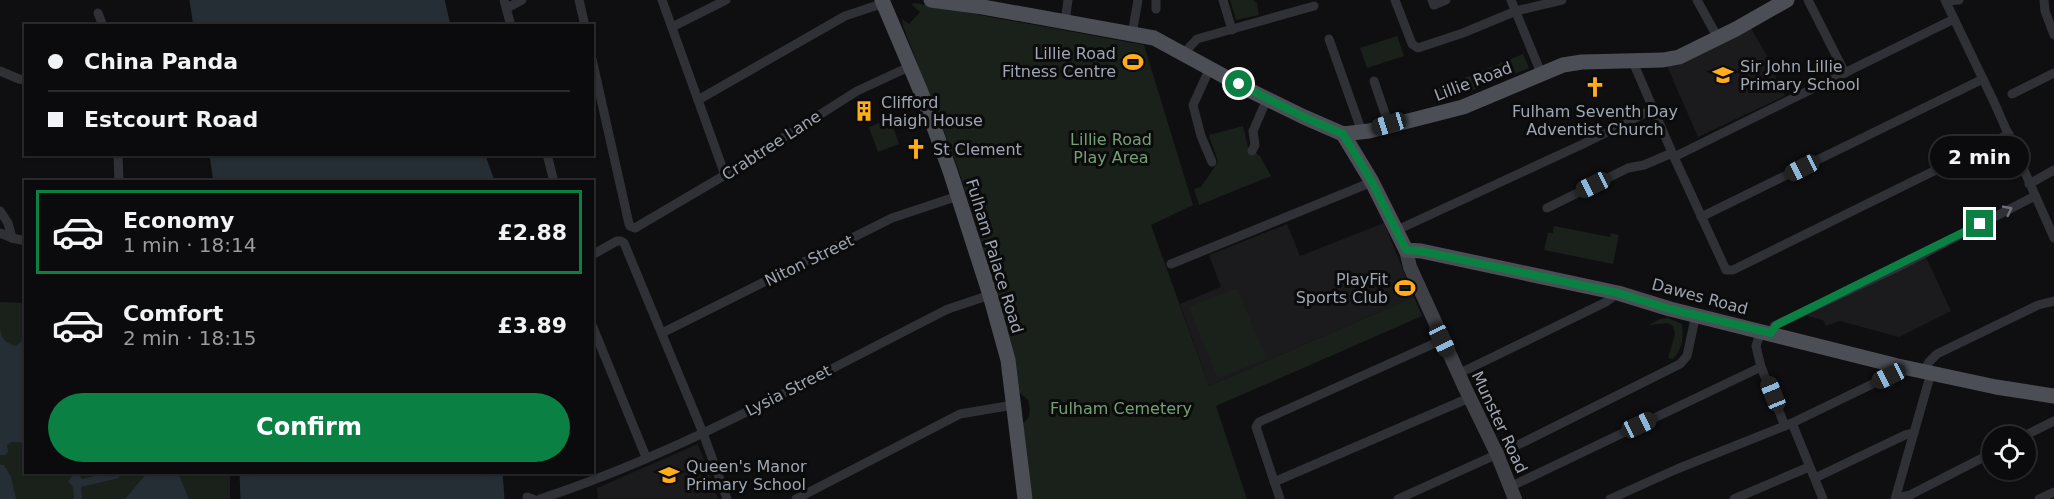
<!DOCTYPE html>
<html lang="en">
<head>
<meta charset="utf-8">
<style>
	:root { --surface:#0b0b0d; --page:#19191b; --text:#f1f3f6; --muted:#9a9b9d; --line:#2b2b2e; --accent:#0b8043 }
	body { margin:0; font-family:"DejaVu Sans",sans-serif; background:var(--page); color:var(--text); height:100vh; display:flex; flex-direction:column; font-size:22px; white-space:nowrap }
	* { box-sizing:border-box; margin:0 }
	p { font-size:20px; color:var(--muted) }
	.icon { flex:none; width:33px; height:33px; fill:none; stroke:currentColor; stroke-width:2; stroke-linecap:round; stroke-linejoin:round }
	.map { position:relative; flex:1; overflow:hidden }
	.panel { position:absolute; left:24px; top:180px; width:570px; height:294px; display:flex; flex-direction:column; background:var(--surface); border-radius:0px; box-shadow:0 2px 4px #0004,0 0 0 2px var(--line) }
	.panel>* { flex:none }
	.guide { position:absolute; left:24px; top:24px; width:570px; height:132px; border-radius:0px; box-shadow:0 2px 4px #0004,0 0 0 2px var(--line); display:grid; align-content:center; height:132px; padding:0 24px; background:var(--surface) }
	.buttons { position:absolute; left:1982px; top:426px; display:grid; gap:12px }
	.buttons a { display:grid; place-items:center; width:54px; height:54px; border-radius:50%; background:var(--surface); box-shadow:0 2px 4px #0004,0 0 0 2px var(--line); font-size:30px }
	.end { position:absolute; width:27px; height:27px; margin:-14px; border:8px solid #0b8043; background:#fff; box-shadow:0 0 0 3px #fff }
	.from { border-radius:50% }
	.bubble { position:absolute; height:42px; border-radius:21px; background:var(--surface); box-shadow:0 2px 4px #0004,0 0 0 2px var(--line); font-size:20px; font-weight:700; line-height:42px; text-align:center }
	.car { position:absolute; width:18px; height:36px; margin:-18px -9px; border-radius:8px; box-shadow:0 0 4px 2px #0007; background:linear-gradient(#222 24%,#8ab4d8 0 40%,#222 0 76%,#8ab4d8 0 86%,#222 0) }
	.guide b { display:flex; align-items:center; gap:21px; height:57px; font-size:22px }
	.guide b+b { border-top:2px solid var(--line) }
	.guide i { width:15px; height:15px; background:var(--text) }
	ul { padding:10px 0 0; list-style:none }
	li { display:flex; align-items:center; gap:18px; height:84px; margin:0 12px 9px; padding:0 12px; border:3px solid transparent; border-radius:0px }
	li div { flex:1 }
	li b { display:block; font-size:22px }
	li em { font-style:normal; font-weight:700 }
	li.on { border-color:var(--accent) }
	li>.icon { width:54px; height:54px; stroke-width:1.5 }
	.action { display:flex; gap:12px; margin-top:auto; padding:12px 24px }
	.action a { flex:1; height:69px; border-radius:36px; background:var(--accent); color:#fff; font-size:24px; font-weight:700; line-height:69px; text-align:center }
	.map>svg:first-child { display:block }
	.built { fill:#1b1b1e }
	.green { fill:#1a211a }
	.water { fill:#252e35 }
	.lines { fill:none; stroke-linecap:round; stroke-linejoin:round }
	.river { stroke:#252e35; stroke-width:15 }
	.street { stroke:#303136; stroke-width:9 }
	.secondary { stroke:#3e4046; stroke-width:14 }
	.primary { stroke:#4c4e56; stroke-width:15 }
	.oneway { stroke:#6d717b }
	.route { stroke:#0b8043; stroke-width:8 }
	.labels { text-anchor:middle; stroke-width:6; stroke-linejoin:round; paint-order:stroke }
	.poi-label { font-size:16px; fill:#9fa6b3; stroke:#0b0b0c; text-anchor:start }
	.street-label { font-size:16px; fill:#9fa6b3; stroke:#0b0b0c }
	.park-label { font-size:16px; fill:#74a076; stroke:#0b0b0c }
</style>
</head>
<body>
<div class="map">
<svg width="2054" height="499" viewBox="0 0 2054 499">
	<rect width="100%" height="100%" fill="#0f0f11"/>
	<g class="built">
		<polygon points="1751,28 1770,61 1769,64 1785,96 1698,137 1667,66"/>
		<polygon points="1384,223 1414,297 1209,386 1180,304 1221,287 1209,255 1287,224 1300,256"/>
		<polygon points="1926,257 1951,311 1899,337 1840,321 1826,326 1823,320 1807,316"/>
		<polygon points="698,444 718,499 598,499 597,488"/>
	</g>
	<g class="green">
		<polygon points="1230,0 1253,0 1257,3 1259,15 1236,20"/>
		<polygon points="915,3 1144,45 1193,205 1151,225 1209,386 1414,297 1422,316 1216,406 1247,499 1032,499 1023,424 1029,417 1030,409 1028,400 1019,392 1006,325 981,242 958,168 903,26 902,19 909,24 920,12 911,4"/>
		<polygon points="1397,36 1404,56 1367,68 1360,48"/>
		<polygon points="1523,54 1529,68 1439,103 1433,91"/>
		<polygon points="890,119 899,144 878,152 869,127"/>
		<polygon points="1243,126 1248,147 1260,156 1271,176 1199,205 1194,189 1201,187 1218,162 1209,135"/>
		<polygon points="1554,226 1610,237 1611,233 1619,235 1613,264 1544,250 1548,233 1553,233"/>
		<polygon points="1237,288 1266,359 1218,378 1189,307"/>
		<polygon points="0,302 25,303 26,472 230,473 230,499 0,499"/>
		<path d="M1668,318L1682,324C1684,336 1682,350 1673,359L1668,358L1675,334L1673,326L1667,323L1649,325L1660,319Z"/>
	</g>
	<g class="water">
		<polygon points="197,0 437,0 443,25 201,25"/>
		<polygon points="217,155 477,155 487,181 221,181"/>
		<path d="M0,329C2,339 5,343 16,346L26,337L25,444L19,442H12L7,445L8,452L5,455H0Z"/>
		<polygon points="0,465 4,465 11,477 16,499 0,499"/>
		<polygon points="148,472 178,473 189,499 125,499"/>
		<polygon points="77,473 82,479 106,473 121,473 119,478 81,487 82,499 74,499 73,487 68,481 73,475"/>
		<polygon points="247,473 495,473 497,499 248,499"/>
	</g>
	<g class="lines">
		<g class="river">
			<polyline points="197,0 201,26"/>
			<polyline points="437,0 443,26"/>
			<polyline points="217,154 221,182"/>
			<polyline points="477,154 487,182"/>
			<polyline points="247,472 248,499"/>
			<polyline points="495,472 497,499"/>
		</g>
		<g class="street">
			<polyline points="504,0 511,26"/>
			<polyline points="579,0 585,26"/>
			<polyline points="662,0 725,175"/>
			<polyline points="1223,0 1232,30"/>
			<polyline points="1395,0 1412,44 1418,48 1463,33 1516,11 1562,0"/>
			<polyline points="1432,0 1434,5 1446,0"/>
			<polyline points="1511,0 1541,73"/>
			<polyline points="1697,0 1718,38"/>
			<polyline points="1808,0 1845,73"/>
			<polyline points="1945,0 1994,102 2054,238"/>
			<polyline points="2044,0 2045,11 2054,35"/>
			<polyline points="1946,1 1959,0"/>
			<polyline points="507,8 522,0"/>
			<polyline points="1156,9 1156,0"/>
			<polyline points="98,13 103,26"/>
			<polyline points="1065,22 1068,0"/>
			<polyline points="672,27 726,0"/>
			<polyline points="1132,34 1138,0"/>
			<polyline points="1329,39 1362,132"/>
			<polyline points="1184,53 1197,39 1314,6"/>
			<polyline points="592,59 629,224 630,226 635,228 725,175 857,91 911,66"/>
			<polyline points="1633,62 1674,157 1726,270 1733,270 2009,134"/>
			<polyline points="1210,68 1193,105 1201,136 1212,162"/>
			<polyline points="0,71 19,79 26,80"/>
			<polyline points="1374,81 1389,125"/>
			<polyline points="2012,94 2054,73"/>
			<polyline points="698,100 845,16 884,3"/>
			<polyline points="1252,151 1255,145 1253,131 1267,99"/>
			<polyline points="118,154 119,182"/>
			<polyline points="547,154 554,182"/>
			<polyline points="1674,157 1954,19"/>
			<polyline points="2029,184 2054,170"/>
			<polyline points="1547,208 1628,168 1644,165 1672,153"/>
			<polyline points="0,211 8,223 12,238"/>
			<polyline points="1701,217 1983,79"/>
			<polyline points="1395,231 1583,144 1653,109"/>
			<polyline points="0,233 12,238 26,241"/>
			<polyline points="592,255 617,241 621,241 624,243 703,433 727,499"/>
			<polyline points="1171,264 1372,182"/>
			<polyline points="592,325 646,457"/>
			<polyline points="1761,331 1756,346 1761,367 1785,426"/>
			<polyline points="662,333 892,218 958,196"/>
			<polyline points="1771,334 1774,326 1898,267 2035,196"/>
			<polyline points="1924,371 1929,362 1937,354 2038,305 2054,301"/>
			<polyline points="1458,374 1606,302 1618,293"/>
			<polyline points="1792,423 1823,499"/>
			<polyline points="2024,436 2054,421"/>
			<polyline points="1815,478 1905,435 1914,433"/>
			<polyline points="1274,482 1469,398"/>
			<polyline points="1510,487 1761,367"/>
			<polyline points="527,497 533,499"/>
			<polyline points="1896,498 1910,495 1992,453"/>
			<path d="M540,499C683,452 815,376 948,309L990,295"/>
			<polyline points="796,499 960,414 1013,405"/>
			<polyline points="1280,499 1256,427 1259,422 1442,340"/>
			<polyline points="1398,499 1524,442 1680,364 1687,356 1696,314"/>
			<polyline points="1610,499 1677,469 1792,423 1889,376 1898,366"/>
			<polyline points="1734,499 1809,467"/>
			<polyline points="1895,499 1931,373"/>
			<polyline points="2039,499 2054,492"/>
		</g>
		<polyline class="secondary" points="1406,250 1410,267 1465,388 1497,454 1515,499"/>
		<g class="primary">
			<polyline points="882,0 921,92 950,171 990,295 1008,360 1025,499"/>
			<polyline points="931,0 983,7 1154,38 1253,92 1304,117 1343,134 1369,131 1463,107 1563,65 1582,62 1663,60 1679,57 1736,29 1787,0"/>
			<polyline points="1343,134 1372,182 1406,250 1421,251 1618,293 1670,309 1898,366 1996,387 2054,396"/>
		</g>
	</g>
	<defs><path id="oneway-chevron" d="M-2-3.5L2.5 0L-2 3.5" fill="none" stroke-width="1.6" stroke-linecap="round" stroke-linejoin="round" transform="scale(1.5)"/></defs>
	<use class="oneway" href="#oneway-chevron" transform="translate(2008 210) rotate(-27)"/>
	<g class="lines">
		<polyline class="route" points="1239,84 1304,117 1343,134 1372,182 1406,250 1421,251 1618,293 1670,309 1771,333 1776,325 1980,224"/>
	</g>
	<defs>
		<g id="stadium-bare" transform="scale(1.62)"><path d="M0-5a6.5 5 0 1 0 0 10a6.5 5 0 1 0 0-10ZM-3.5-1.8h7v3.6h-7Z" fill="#ffad1a" stroke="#0b0b0c" stroke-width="2.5" paint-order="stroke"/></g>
		<g id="school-bare" transform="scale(1.62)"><path d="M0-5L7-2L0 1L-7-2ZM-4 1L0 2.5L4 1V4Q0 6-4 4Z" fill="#ffad1a" stroke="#0b0b0c" stroke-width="2.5" paint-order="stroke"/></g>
		<g id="church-bare" transform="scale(1.62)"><path d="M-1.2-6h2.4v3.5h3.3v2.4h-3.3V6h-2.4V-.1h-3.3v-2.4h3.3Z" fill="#ffad1a" stroke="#0b0b0c" stroke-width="2.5" paint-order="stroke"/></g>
		<g id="building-bare" transform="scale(1.62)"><path d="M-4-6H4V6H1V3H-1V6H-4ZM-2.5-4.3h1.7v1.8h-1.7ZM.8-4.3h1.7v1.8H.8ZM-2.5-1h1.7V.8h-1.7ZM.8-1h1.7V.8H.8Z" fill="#ffad1a" stroke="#0b0b0c" stroke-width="2.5" paint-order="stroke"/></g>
	</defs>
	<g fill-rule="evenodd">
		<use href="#stadium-bare" x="1133" y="62"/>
		<use href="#school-bare" x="1723" y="75"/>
		<use href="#church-bare" x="1595" y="87"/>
		<use href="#building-bare" x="864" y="111"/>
		<use href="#church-bare" x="916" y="149"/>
		<use href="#stadium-bare" x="1405" y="288"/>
		<use href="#school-bare" x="669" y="475"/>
	</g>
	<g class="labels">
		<g class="poi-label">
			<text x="1116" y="59" text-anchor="end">Lillie Road<tspan x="1116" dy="18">Fitness Centre</tspan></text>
			<text x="1740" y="72">Sir John Lillie<tspan x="1740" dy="18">Primary School</tspan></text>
			<text x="881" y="108">Clifford<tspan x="881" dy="18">Haigh House</tspan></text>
			<text x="1595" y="117" text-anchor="middle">Fulham Seventh Day<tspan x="1595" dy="18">Adventist Church</tspan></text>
			<text x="933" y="155">St Clement</text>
			<text x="1388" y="285" text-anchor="end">PlayFit<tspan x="1388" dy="18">Sports Club</tspan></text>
			<text x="686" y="472">Queen's Manor<tspan x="686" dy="18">Primary School</tspan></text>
		</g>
		<g class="street-label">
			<text transform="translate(1473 81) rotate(-21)" y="6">Lillie Road</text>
			<text transform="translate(771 145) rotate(-33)" y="6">Crabtree Lane</text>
			<text transform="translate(995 256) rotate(73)" y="6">Fulham Palace Road</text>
			<text transform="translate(809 260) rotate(-26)" y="6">Niton Street</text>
			<text transform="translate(1700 296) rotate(15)" y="6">Dawes Road</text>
			<text transform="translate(788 390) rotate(-27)" y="6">Lysia Street</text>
			<text transform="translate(1500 422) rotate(65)" y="6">Munster Road</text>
		</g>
		<g class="park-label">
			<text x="1111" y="145">Lillie Road<tspan x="1111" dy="18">Play Area</tspan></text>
			<text x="1121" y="414">Fulham Cemetery</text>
		</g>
	</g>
</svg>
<div class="buttons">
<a><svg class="icon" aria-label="locate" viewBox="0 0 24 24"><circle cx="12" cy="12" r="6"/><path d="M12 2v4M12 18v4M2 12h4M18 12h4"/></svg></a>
</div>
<i class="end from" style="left:1239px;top:84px"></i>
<i class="end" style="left:1980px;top:224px"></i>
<div class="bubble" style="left:1930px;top:136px;width:99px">2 min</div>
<i class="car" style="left:1389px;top:124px;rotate:253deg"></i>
<i class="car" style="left:1802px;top:168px;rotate:243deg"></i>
<i class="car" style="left:1593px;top:185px;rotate:244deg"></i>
<i class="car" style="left:1442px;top:340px;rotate:155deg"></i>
<i class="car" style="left:1889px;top:376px;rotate:244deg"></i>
<i class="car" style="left:1773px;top:394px;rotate:338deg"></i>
<i class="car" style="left:1639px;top:425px;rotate:65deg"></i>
<div class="guide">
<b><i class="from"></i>China Panda</b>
<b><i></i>Estcourt Road</b>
</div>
<section class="panel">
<ul>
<li class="on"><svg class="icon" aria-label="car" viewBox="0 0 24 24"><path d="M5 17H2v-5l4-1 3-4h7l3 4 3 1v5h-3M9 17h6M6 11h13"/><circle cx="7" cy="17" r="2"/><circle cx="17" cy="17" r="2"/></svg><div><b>Economy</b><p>1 min · 18:14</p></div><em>£2.88</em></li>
<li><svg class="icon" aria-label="car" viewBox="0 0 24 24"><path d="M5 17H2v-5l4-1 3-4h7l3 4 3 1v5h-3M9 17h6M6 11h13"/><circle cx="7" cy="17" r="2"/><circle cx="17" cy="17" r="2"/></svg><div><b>Comfort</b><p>2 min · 18:15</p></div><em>£3.89</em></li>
</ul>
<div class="action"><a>Confirm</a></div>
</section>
</div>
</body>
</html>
